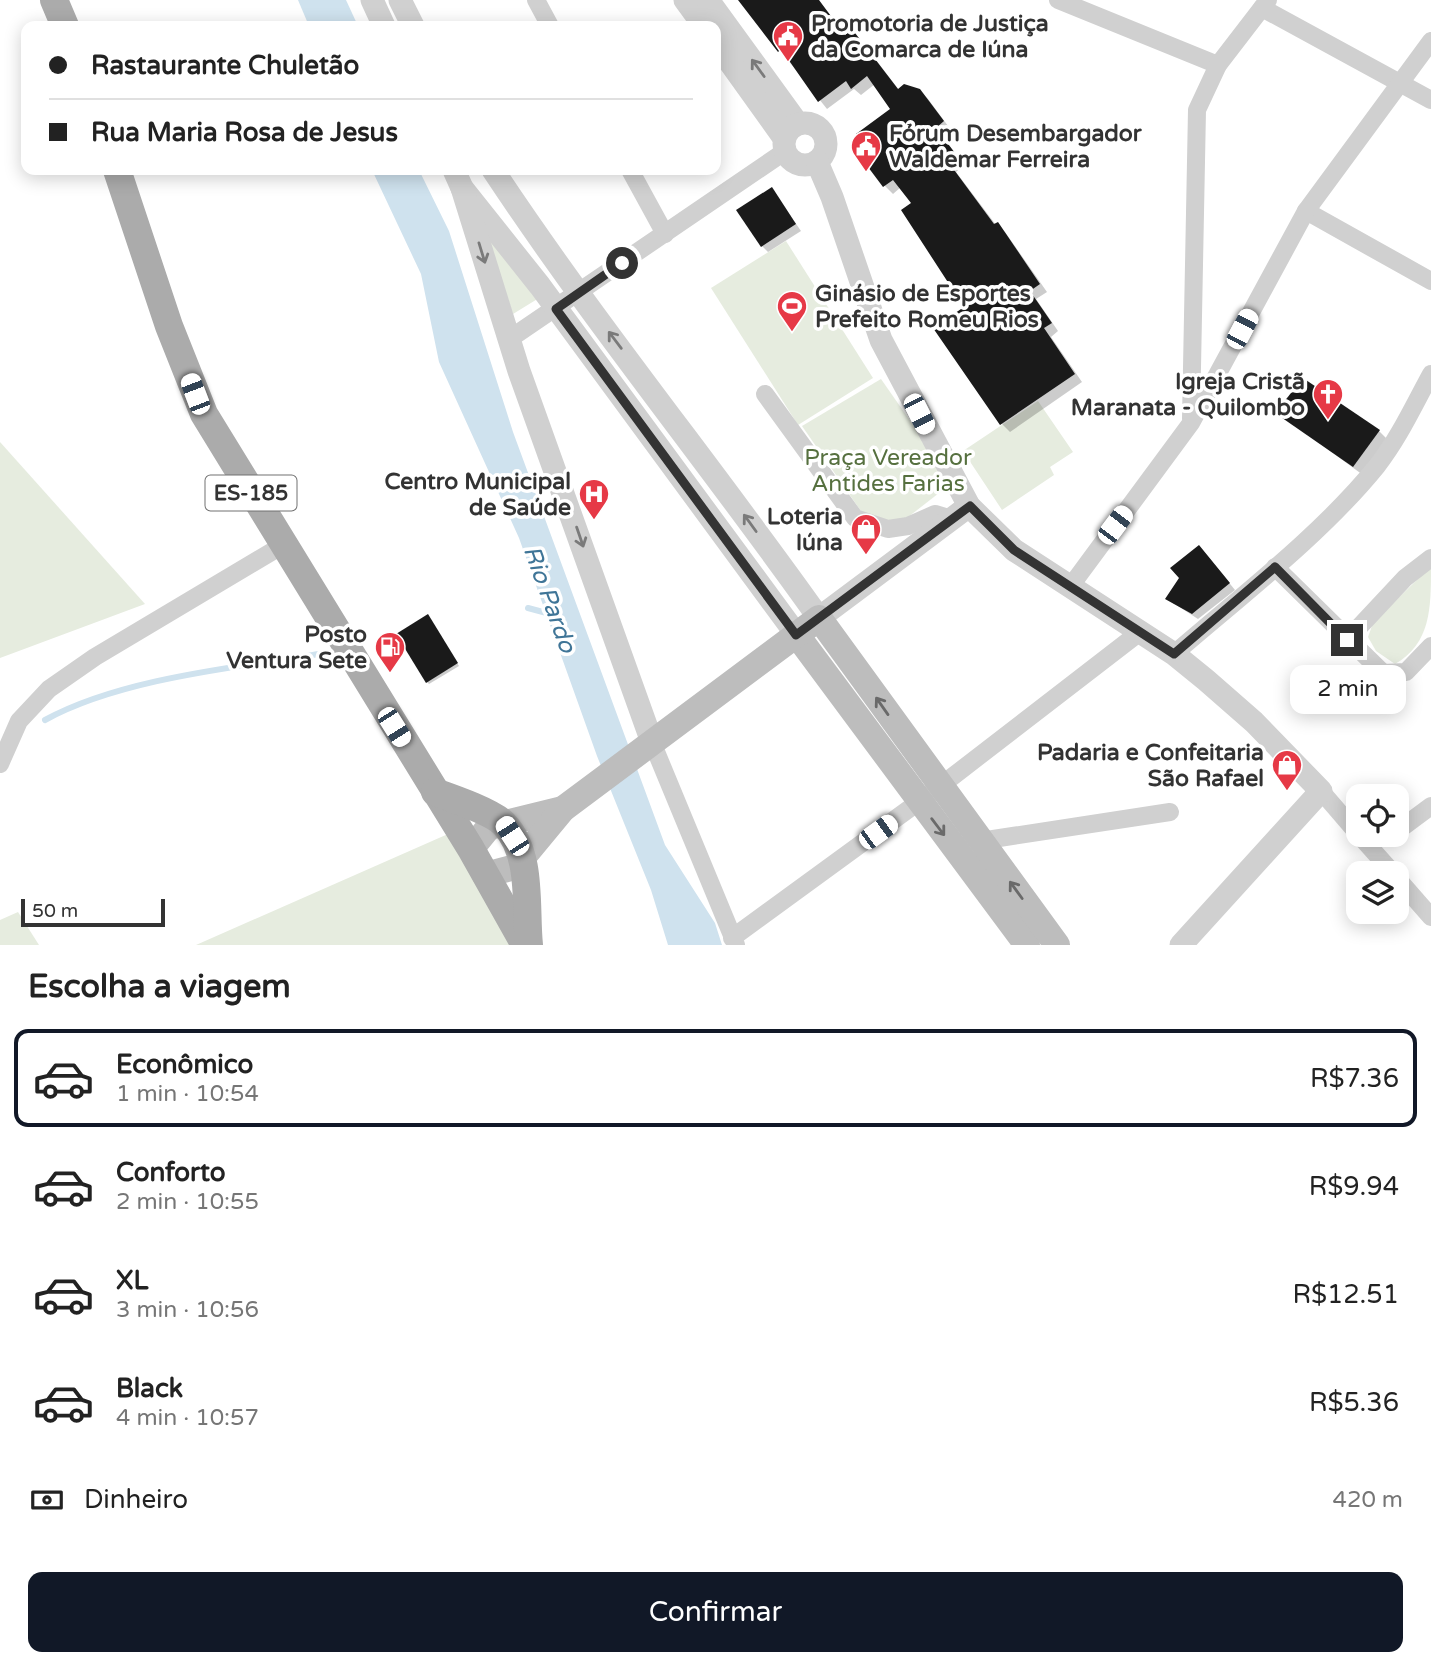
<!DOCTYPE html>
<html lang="pt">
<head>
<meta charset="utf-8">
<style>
	:root { --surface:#fff; --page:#f2f2f2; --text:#222; --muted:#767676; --line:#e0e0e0; --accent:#111827 }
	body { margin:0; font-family:"Varela Round",sans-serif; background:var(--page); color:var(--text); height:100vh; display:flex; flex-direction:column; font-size:26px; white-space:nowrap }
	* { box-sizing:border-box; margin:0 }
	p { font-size:23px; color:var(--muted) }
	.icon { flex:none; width:38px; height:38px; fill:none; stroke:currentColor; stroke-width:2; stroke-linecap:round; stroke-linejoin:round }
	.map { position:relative; height:945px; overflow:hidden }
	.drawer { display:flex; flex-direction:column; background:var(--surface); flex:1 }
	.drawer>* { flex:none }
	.hud { position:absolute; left:21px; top:21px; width:700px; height:154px; border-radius:14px; box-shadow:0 4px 18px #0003; display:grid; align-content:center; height:154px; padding:0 28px; background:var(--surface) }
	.tools { position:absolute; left:1346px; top:784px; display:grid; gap:14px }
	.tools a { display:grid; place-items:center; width:63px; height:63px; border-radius:14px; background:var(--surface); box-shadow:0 4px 18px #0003; font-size:35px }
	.scale { position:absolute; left:21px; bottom:18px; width:144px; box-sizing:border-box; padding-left:7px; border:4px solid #333; border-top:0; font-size:19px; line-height:24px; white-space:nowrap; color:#333; -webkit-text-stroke:5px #fff; paint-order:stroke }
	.end { position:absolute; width:32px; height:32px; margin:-16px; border:9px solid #333; background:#fff; box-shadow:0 0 0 4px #fff }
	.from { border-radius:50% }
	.bubble { position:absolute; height:49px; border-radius:14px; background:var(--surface); box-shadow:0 4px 18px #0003; font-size:23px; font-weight:600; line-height:49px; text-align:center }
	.car { position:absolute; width:21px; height:42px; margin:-21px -10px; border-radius:9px; box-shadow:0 0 5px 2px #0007; background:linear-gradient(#fff 24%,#345 0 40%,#fff 0 76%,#345 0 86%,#fff 0) }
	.hud b { display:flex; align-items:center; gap:24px; height:66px; font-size:26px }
	.hud b+b { border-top:2px solid var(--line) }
	.hud i { width:18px; height:18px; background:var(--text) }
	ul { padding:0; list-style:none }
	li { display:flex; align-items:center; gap:21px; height:98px; margin:0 14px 10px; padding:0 14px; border:4px solid transparent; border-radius:14px }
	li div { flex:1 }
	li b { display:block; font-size:26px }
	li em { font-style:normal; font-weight:600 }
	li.selected { border-color:var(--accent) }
	li>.icon { width:63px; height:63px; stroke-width:1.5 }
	h2 { padding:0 28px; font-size:32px; line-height:84px }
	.pay { display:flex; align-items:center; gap:18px; height:77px; padding:0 28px; font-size:26px }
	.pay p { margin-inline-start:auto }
	.action { display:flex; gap:14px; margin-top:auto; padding:14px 28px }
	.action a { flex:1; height:80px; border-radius:14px; background:var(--accent); color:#fff; font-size:28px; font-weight:600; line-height:80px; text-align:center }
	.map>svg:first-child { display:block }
	.green { fill:#e6ecdf }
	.water { fill:#cfe2ee }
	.shadow { fill:#0003 }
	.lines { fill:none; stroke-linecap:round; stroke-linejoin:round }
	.stream { stroke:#cfe2ee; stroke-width:6 }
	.building { fill:#1a1a1a }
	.minor { stroke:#d0d0d0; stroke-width:18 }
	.tertiary { stroke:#d0d0d0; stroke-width:23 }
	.secondary { stroke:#bdbdbd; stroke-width:26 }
	.primary { stroke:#ababab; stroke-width:28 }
	.oneway { stroke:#7a7a7a }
	.oneway2 { stroke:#6a6a6a }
	.route { stroke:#333; stroke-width:9 }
	.labels { text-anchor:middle; stroke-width:7; stroke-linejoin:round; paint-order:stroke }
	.shield { fill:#fff; stroke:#707070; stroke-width:2 }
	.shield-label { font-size:21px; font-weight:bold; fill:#333 }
	.poi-label { font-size:23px; font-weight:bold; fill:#333; stroke:#fff; text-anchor:end }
	.park-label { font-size:23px; fill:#56703f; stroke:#fff }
	.water-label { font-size:24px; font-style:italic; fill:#3f7597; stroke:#fff }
</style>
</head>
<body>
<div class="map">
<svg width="1431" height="945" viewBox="0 0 1431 945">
	<rect width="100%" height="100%" fill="#fff"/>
	<g class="green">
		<polygon points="486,233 539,298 513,314"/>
		<polygon points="786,241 873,378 798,425 711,288"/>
		<polygon points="881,379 941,465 944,481 939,493 903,521 895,523 863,514 802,426"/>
		<polygon points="1038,401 1073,452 1050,467 1054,475 1002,510 963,451"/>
		<polygon points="0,442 145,604 0,658"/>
		<path d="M1431,566C1431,608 1431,643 1395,664L1376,651L1368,637L1373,623Z"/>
		<polygon points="448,834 510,945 196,945"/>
		<polygon points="18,912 39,945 0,945 0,920"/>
	</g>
	<g class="water">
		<polygon points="298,0 346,0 358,26 309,26"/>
		<polygon points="372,170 419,170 449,231 513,432 665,845 715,923 722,945 668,945 651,890 597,756 519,538 439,362 421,274"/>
	</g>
	<g class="shadow">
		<polygon points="740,0 818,0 846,36 852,31 860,39 899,90 919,90 928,99 951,130 942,136 964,165 956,172 996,225 1005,232 1047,292 1036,299 1058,331 1051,337 1082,382 1010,432 1002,424 935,328 966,307 913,204 901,187 893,194 885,186 869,150 893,109 875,84 861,95 854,89 827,109"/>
		<polygon points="772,189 801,231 768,252 762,246"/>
		<polygon points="1278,413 1379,431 1388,440 1363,475"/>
		<polygon points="1205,553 1235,590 1198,619 1167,599"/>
		<polygon points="430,619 459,666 429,684 427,682"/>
	</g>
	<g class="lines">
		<g class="stream">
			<polyline points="528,608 554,615"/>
			<path d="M45,720C121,678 239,667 325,653"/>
		</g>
	</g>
	<g class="building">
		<polygon points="738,0 819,0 845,35 852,29 898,89 904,84 920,89 944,121 936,128 958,157 949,163 994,224 998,222 1040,284 1030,291 1052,323 1044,328 1075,374 1000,425 933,328 964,307 901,210 911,203 893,180 883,187 859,155 867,149 856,134 890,109 867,76 851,89 846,81 818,102 781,49 778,52"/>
		<polygon points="772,187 796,224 761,247 736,210"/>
		<polygon points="1303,378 1380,430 1353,467 1275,413"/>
		<polygon points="1199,545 1230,583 1192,614 1165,599 1179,578 1170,568"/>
		<polygon points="428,614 458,663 426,683 396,634"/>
	</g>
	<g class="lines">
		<g class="minor">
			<polyline points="536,0 550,26"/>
			<polyline points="1058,0 1218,65"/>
			<polyline points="1262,8 1431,100"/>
			<polyline points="630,170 665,234"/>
			<polyline points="1306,211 1431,281"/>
			<polyline points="508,340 784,152"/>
			<polyline points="765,394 855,518 888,529 908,526 935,514 952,519"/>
			<polyline points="1191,419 1197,110 1218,65 1268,0"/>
			<polyline points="1275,567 1383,673 1406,672 1431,646"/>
			<polyline points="1070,587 1191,423 1306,211 1431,41"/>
			<polyline points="1347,640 1405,578 1431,558"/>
			<path d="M1174,654C1241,596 1322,534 1377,466C1399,438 1414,405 1431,374"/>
			<polyline points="652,742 736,945"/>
			<polyline points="0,764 19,721 49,689 95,657 283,545"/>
			<polyline points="1321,791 1358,834"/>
			<polyline points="1396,832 1431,806"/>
			<polyline points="1359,835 1393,873"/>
			<polyline points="980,841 1170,812"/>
			<polyline points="1396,877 1431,917"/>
			<polyline points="732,938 939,787 1140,632"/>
		</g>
		<g class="tertiary">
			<polyline points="372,0 384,26"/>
			<polyline points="400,0 413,26"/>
			<polyline points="685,0 704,26"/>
			<polyline points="708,0 798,124"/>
			<polyline points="716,43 784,138"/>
			<circle cx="805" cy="144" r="21"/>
			<polyline points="817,162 832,197 881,340 969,506 1014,550 1174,654 1206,680 1254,722 1321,791 1181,945"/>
			<polyline points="454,170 462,188 540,286 796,634"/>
			<path d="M493,170C595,324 712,467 819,618L969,506"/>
			<polyline points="462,188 519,371 652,742"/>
		</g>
		<g class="secondary">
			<polyline points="796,634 1027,945"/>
			<polyline points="471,849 489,827 563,809"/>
			<polyline points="485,875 515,867 563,809 819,618 1057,945"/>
		</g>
		<g class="primary">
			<polyline points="54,0 65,26"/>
			<polyline points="117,170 169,326 204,414 471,849 525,945"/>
			<path d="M435,792C452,798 493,812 504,824C533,854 525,907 529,945"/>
		</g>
	</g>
	<defs><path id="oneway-shaft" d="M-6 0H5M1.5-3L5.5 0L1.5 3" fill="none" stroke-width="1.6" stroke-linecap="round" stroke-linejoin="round" transform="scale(1.75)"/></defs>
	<g class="oneway">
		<use href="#oneway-shaft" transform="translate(758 68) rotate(-126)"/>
		<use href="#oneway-shaft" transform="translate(482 253) rotate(73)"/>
		<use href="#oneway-shaft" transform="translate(615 340) rotate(-127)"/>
		<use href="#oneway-shaft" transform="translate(750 523) rotate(-126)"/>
		<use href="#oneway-shaft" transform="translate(580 537) rotate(71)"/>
	</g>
	<g class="oneway2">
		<use href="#oneway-shaft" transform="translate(882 706) rotate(-125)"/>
		<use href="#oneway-shaft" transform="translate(938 827) rotate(53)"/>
		<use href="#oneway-shaft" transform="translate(1016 890) rotate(-126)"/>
	</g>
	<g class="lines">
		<polyline class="route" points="622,263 556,309 796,635 970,506 1014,550 1174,654 1275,567 1347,640"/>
	</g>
	<defs>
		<g id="civic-pin" transform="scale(1.575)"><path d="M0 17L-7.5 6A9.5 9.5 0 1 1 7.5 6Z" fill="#e63946" stroke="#fff"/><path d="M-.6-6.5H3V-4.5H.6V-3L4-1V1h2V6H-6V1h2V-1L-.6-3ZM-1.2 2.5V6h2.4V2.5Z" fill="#fff"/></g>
		<g id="stadium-pin" transform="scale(1.575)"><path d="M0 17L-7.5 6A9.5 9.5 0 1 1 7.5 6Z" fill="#e63946" stroke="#fff"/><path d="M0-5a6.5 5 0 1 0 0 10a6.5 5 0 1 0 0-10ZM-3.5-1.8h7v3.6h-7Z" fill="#fff"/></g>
		<g id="church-pin" transform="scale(1.575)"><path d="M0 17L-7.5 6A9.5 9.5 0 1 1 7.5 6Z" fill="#e63946" stroke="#fff"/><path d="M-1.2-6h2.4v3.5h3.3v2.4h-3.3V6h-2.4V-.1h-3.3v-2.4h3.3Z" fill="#fff"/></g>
		<g id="hospital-pin" transform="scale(1.575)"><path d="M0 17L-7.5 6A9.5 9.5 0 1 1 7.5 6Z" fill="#e63946" stroke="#fff"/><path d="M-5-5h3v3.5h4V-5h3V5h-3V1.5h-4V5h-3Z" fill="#fff"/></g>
		<g id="shop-pin" transform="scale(1.575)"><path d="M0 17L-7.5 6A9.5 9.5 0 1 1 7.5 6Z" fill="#e63946" stroke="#fff"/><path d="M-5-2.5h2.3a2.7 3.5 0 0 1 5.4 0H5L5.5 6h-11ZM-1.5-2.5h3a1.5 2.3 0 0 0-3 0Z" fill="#fff"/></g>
		<g id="fuel-pin" transform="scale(1.575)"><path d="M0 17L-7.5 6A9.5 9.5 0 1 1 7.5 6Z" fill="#e63946" stroke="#fff"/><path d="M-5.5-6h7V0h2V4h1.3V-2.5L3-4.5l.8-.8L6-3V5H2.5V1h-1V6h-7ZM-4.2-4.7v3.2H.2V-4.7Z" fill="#fff"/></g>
	</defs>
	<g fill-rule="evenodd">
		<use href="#civic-pin" x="788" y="36"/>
		<use href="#civic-pin" x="866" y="146"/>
		<use href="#stadium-pin" x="792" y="306"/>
		<use href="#church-pin" x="1328" y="394"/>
		<use href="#hospital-pin" x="594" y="494"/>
		<use href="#shop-pin" x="866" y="529"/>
		<use href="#fuel-pin" x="390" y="647"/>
		<use href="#shop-pin" x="1287" y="765"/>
	</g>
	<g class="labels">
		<rect class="shield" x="205.5" y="475.5" width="91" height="35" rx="5"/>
		<g class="shield-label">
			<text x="251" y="500">ES-185</text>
		</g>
		<g class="poi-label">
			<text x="811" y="31" text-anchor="start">Promotoria de Justiça<tspan x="811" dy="26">da Comarca de Iúna</tspan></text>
			<text x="889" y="141" text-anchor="start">Fórum Desembargador<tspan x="889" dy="26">Waldemar Ferreira</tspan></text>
			<text x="815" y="301" text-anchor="start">Ginásio de Esportes<tspan x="815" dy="26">Prefeito Romeu Rios</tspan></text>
			<text x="1305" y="389">Igreja Cristã<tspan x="1305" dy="26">Maranata - Quilombo</tspan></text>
			<text x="571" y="489">Centro Municipal<tspan x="571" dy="26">de Saúde</tspan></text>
			<text x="843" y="524">Loteria<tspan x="843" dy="26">Iúna</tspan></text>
			<text x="367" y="642">Posto<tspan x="367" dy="26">Ventura Sete</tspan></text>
			<text x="1264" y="760">Padaria e Confeitaria<tspan x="1264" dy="26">São Rafael</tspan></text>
		</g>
		<g class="park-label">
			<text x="888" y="465">Praça Vereador<tspan x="888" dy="26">Antides Farias</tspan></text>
		</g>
		<g class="water-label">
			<text transform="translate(550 599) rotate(70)" y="8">Rio Pardo</text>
		</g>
	</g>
</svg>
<div class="tools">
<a><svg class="icon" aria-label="locate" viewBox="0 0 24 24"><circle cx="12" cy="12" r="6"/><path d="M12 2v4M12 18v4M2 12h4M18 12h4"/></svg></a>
<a><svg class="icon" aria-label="layers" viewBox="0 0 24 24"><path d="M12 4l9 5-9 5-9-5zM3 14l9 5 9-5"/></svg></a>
</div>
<div class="scale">50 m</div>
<i class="end from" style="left:622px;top:263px"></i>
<i class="end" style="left:1347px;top:640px"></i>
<div class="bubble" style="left:1290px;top:665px;width:116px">2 min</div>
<i class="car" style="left:1242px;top:329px;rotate:28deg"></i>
<i class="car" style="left:195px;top:394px;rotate:339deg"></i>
<i class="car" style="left:919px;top:414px;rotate:153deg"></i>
<i class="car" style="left:1115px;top:525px;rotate:37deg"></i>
<i class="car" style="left:394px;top:727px;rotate:148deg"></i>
<i class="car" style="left:878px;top:832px;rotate:54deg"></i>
<i class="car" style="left:512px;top:836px;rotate:327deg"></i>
<div class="hud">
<b><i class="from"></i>Rastaurante Chuletão</b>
<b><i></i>Rua Maria Rosa de Jesus</b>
</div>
</div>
<section class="drawer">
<h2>Escolha a viagem</h2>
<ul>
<li class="selected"><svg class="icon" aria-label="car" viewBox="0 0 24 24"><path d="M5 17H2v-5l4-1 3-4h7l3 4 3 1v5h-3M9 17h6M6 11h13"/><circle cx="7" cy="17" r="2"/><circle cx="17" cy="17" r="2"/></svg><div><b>Econômico</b><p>1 min · 10:54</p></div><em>R$7.36</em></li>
<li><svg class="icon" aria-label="car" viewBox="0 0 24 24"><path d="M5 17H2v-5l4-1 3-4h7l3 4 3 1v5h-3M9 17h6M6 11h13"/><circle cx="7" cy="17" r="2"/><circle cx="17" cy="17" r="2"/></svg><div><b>Conforto</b><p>2 min · 10:55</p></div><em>R$9.94</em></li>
<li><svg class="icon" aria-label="car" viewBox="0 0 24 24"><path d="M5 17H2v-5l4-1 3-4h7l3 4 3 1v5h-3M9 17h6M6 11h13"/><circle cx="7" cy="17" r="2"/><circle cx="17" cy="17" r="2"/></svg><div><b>XL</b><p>3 min · 10:56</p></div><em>R$12.51</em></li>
<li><svg class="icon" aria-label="car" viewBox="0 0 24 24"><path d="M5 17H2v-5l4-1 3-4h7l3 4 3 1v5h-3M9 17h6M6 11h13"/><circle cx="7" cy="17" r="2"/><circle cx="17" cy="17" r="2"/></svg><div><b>Black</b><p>4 min · 10:57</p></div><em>R$5.36</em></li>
</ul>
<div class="pay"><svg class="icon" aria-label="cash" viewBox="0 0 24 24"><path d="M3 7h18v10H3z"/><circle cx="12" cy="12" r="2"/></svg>Dinheiro<p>420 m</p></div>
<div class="action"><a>Confirmar</a></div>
</section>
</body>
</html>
